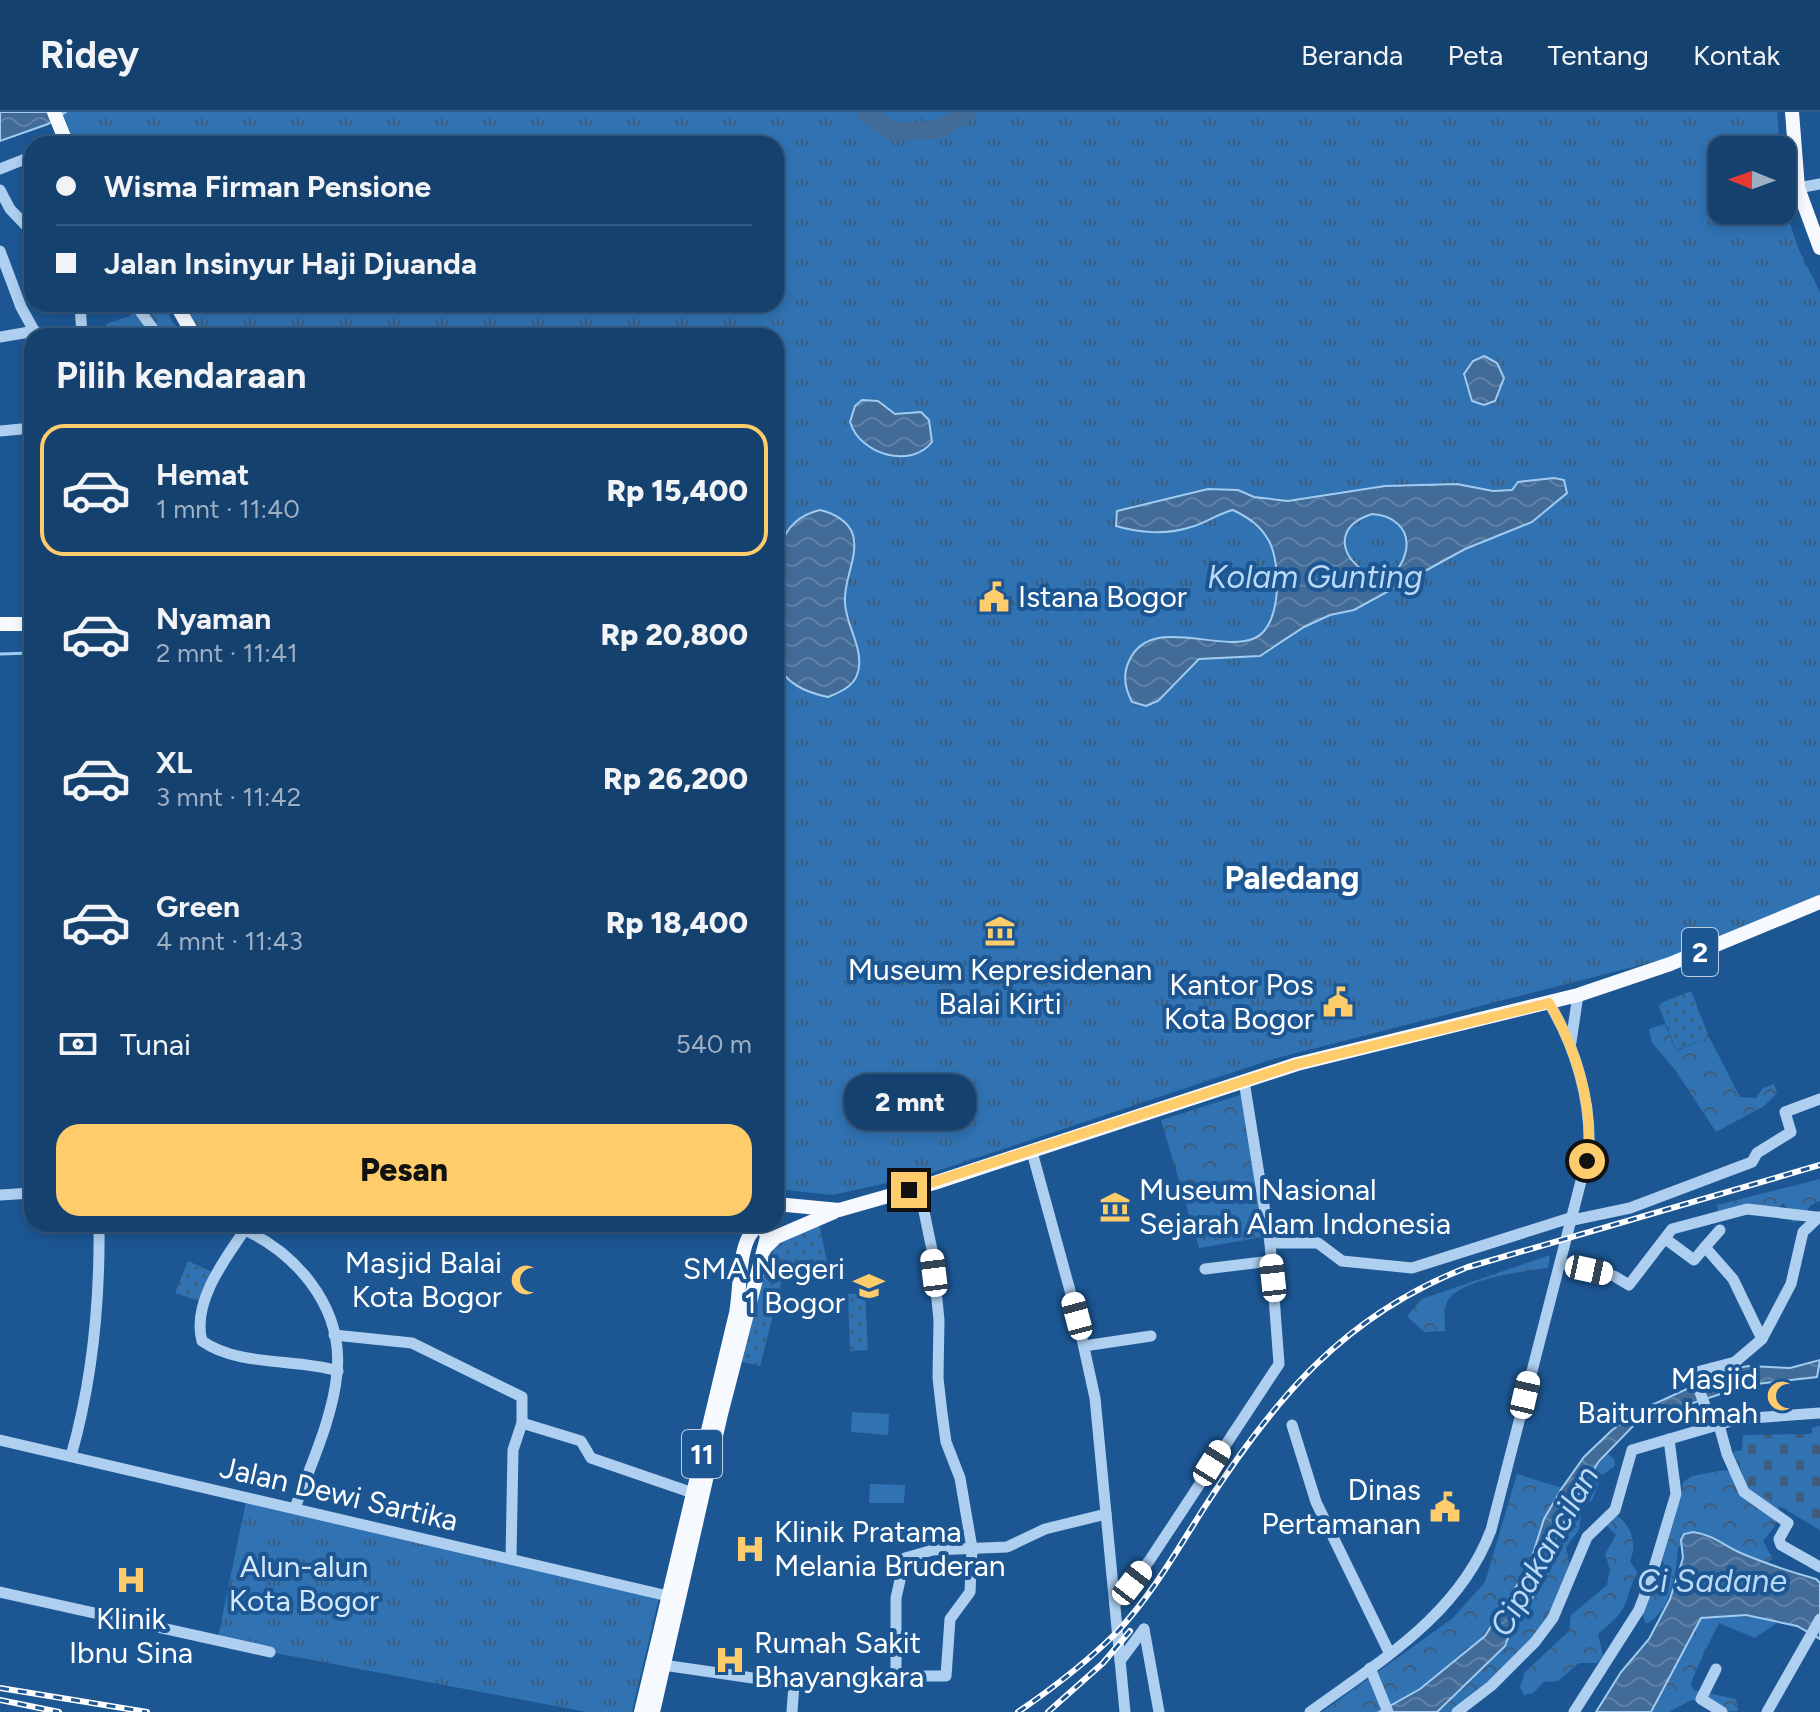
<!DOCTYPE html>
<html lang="id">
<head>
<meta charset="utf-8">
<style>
	:root { --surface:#15416f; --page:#1e4874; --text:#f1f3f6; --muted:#9dafc3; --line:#345a82; --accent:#ffcc6c }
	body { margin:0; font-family:Figtree,sans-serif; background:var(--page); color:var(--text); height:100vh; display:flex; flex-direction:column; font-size:30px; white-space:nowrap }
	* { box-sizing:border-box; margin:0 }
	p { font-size:26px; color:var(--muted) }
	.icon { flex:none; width:44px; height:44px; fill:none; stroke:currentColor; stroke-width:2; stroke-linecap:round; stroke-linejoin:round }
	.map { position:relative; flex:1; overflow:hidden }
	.details { position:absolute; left:24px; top:216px; width:760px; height:904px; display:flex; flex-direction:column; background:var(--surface); border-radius:24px; box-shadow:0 4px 12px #0003,0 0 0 2px var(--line) }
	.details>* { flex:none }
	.top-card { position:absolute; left:24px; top:24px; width:760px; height:176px; border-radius:24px; box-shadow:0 4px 12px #0003,0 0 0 2px var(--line); display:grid; align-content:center; height:176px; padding:0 32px; background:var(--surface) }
	.needle { width:52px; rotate:271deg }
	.buttons { position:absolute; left:1708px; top:24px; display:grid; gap:16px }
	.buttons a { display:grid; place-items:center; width:88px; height:88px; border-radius:16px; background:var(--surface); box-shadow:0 4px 12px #0003,0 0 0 2px var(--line); font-size:40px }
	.end { position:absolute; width:36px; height:36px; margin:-18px; border:10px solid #ffcc6c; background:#111; box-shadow:0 0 0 4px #111 }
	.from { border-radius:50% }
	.bubble { position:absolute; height:56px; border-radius:24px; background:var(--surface); box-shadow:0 4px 12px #0003,0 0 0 2px var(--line); font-size:26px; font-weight:800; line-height:56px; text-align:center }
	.car { position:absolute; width:24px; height:48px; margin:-24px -12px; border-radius:10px; box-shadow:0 0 6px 2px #0007; background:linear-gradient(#fff 24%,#345 0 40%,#fff 0 76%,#345 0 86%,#fff 0) }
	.top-card b { display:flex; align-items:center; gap:28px; height:76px; font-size:30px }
	.top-card b+b { border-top:2px solid var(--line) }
	.top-card i { width:20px; height:20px; background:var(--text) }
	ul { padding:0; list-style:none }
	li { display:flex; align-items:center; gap:24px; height:132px; margin:0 16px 12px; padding:0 16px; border:4px solid transparent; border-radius:24px }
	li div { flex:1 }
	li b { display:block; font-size:30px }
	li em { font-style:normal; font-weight:800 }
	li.current { border-color:var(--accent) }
	li>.icon { width:72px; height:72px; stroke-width:1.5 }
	h2 { padding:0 32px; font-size:36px; line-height:96px }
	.pay { display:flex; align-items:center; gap:20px; height:88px; padding:0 32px; font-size:30px }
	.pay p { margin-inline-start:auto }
	.action { display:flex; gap:16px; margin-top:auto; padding:16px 32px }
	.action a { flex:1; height:92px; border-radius:24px; background:var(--accent); color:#111; font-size:32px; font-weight:800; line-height:92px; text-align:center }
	header { display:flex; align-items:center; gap:48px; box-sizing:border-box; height:112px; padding:0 40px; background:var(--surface); border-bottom:2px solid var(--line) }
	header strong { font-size:38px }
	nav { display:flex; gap:44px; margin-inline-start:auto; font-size:28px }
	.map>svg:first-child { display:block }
	.grass { fill:url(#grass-dots) }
	.forest { fill:url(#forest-crowns) }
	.cemetery { fill:url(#cemetery-stones) }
	.park { fill:url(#park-tufts) }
	.pitch { fill:#3072b2 }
	.water { fill:url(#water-waves); stroke:#a1cbf1; stroke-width:2; fill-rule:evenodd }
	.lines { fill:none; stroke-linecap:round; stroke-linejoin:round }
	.stream { stroke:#a1cbf1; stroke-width:3 }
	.river { stroke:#426c97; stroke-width:18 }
	.minor { stroke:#aecfef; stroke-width:11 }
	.major { stroke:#f6faff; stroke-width:14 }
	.rail-casing { stroke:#fff; stroke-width:6 }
	.rail { stroke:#1c5794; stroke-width:3; stroke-dasharray:9; stroke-linecap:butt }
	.route { stroke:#ffcc6c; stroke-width:10 }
	.labels { text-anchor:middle; stroke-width:8; stroke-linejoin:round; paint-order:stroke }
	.shield { fill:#1c5794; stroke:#bbcddf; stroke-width:2 }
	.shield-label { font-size:28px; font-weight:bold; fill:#fff }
	.poi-label { font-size:30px; fill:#fff; stroke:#1c5794; text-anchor:end }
	.street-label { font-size:30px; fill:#fff; stroke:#1c5794 }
	.park-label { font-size:30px; fill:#d4e8fb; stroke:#1c5794 }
	.water-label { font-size:32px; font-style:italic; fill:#bad9f6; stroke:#1c5794 }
	.neighbourhood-label { font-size:32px; font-weight:bold; fill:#fff; stroke:#1c5794 }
</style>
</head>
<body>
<header>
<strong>Ridey</strong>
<nav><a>Beranda</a><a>Peta</a><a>Tentang</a><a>Kontak</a></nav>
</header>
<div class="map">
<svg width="1820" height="1600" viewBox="0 0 1820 1600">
	<defs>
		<pattern id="grass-dots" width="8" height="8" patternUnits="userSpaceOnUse" patternTransform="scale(2)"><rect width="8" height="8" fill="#3072b2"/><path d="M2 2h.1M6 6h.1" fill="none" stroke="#3f5d7a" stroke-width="1.8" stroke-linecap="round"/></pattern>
		<pattern id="forest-crowns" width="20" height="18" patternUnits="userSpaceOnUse" patternTransform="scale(2)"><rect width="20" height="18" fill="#3072b2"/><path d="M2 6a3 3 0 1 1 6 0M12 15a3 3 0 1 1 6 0" fill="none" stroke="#3f5d7a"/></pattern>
		<pattern id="cemetery-stones" width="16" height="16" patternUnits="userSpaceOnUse" patternTransform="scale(2)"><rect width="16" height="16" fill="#3072b2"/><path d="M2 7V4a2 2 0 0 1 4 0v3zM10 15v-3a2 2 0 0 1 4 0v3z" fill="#3f5d7a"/></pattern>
		<pattern id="park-tufts" width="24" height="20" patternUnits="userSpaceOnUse" patternTransform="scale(2)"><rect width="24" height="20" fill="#3072b2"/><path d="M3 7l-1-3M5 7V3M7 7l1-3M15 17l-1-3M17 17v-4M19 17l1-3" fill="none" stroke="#3f5d7a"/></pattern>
		<pattern id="water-waves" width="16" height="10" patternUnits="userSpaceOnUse" patternTransform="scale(2)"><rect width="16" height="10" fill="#426c97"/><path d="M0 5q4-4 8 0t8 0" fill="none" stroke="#5e82a7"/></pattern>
	</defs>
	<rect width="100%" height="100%" fill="#1c5794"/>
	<g class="grass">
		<polygon points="1691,879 1709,925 1676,938 1658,892"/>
		<polygon points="818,1106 827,1150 823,1150 824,1162 813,1162 813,1168 809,1162 799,1157 783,1164 760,1254 734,1248 761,1147 776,1125"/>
		<polygon points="188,1149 212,1160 202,1190 175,1181"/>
		<polygon points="848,1182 865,1182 868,1238 850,1239"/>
	</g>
	<g class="forest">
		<polygon points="133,192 164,192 173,211 190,224 99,224 108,211 130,204"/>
		<polygon points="1665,912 1676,939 1709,925 1740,985 1756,986 1763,976 1774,972 1777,981 1764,994 1716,1020 1676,959 1652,931 1649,917"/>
		<polygon points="1246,981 1269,1124 1199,1136 1161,1008"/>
		<polygon points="1820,1067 1820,1089 1811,1093 1798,1110 1792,1110 1784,1091 1779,1095 1719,1102 1717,1093"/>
		<path d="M1550,1143L1548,1156C1523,1159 1462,1167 1448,1188C1443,1196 1445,1210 1445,1219L1424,1220L1407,1204L1422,1187Z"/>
		<polygon points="1606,1340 1614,1347 1615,1354 1602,1363 1592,1388 1582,1396 1579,1418 1566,1435 1570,1455 1553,1506 1457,1600 1437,1600 1505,1534 1514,1510 1533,1486 1534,1472 1573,1391"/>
		<path d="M1724,1358L1752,1364L1781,1388L1775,1414L1763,1429L1773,1447L1763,1452L1686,1430L1678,1435C1676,1461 1672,1499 1646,1512L1642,1501L1654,1471L1664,1473C1670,1456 1656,1440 1660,1422C1666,1400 1681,1406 1683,1370L1692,1364Z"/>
		<polygon points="1517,1362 1562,1376 1544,1407 1529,1454 1485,1524 1420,1577 1379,1600 1322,1600 1453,1506 1485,1470"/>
		<path d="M1615,1402C1631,1413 1638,1431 1630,1449L1638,1462C1630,1472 1630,1480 1625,1492C1620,1505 1608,1513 1598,1522L1603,1544L1597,1551H1579L1558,1569L1544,1570L1533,1581L1524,1583L1520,1575L1525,1560L1569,1519L1571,1503L1607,1473L1610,1457L1605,1442L1616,1423L1605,1412Z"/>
		<path d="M1701,1502C1723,1506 1761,1501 1777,1511L1755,1526L1719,1511C1709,1531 1699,1550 1691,1571L1693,1578L1736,1587L1738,1599L1722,1600L1692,1588L1669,1600H1651Z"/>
	</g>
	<polygon class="cemetery" points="1820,1314 1820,1418 1749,1376 1733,1340 1742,1338 1743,1323 1812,1322 1812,1316"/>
	<g class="park">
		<polygon points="62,0 1777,0 1780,38 1722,38 1722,98 1782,98 1782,89 1799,138 1820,180 1820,783 1668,846 1273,947 931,1061 833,1083 776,1077 776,224 204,224 181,192 776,192 776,32 75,32"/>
		<polygon points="247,1385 660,1481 632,1600 587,1600 217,1530"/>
	</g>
	<g class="pitch">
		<polygon points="852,1300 889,1302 888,1323 851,1320"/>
		<polygon points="870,1372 905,1373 904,1391 869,1391"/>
	</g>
	<g class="water">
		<polygon points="0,0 66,0 48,12 0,29"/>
		<polygon points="1484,244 1497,251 1504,266 1495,289 1484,293 1472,289 1464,262 1473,249"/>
		<path d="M862,288L878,289L895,302L921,300L929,308L932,330C911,357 860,343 850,310L855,294Z"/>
		<path d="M1554,366L1564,368L1567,381L1532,410L1465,437L1354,498L1330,503L1304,515L1260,544L1199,547L1158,589L1146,594L1132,590C1125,577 1122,564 1129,549C1151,501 1218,542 1255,526C1282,514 1281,452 1269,429C1260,413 1249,406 1233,398C1217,402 1206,411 1191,415C1167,423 1139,421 1116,414L1117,399L1208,377L1238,378L1254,385L1288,389L1385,374L1457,372L1493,379L1512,378L1518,370ZM1372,402C1392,403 1410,416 1406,438C1392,504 1300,425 1372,402Z"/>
		<path d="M820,398C833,401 849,409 853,423C859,445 843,468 845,491C846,515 866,539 857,563C853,575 838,581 828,585C808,581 787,573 778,553C772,541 776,519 776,505C776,462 769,410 820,398Z"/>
		<polygon points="1820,1248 1817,1265 1748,1273 1638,1309 1599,1349 1575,1388 1534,1472 1533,1485 1514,1510 1505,1534 1437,1600 1379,1600 1420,1577 1485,1524 1529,1454 1544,1407 1562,1376 1584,1345 1611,1319 1634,1301 1687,1277 1700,1264 1748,1254 1790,1256"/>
		<path d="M1693,1420C1714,1423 1724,1434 1743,1442C1767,1452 1791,1460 1816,1467L1820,1471V1527L1797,1514L1746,1503L1701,1506L1651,1600H1596L1621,1560L1649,1527L1670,1487L1683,1446L1681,1428L1684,1422Z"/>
	</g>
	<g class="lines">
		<polyline class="stream" points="0,542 32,541"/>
		<polyline class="river" points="866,0 892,20 938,18 968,0"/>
		<g class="minor">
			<polyline points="0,57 25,47 32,52"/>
			<polyline points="1798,76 1820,72"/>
			<polyline points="0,78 10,97 32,120"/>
			<polyline points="0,139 21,195 37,224"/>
			<polyline points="80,192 82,224"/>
			<polyline points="135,192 158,224"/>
			<polyline points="0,225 35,219"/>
			<polyline points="0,319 32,316"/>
			<polyline points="1571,930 1578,883"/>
			<polyline points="1032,1040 1077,1204 1095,1286 1125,1600"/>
			<polyline points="0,1083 32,1081"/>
			<polyline points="1573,1108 1630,1096 1752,1050 1757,1041 1791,1020 1785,1000 1820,987"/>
			<path d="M231,1112C292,1135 344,1192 337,1261C333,1306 310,1354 295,1396"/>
			<path d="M249,1112C228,1143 191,1189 202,1229C239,1255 296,1246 338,1259"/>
			<polyline points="1667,1128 1694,1148 1705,1135 1733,1167 1762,1227"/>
			<polyline points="1270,1131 1318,1131 1342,1149 1412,1156 1573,1105"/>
			<polyline points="1705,1135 1720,1118"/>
			<polyline points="1561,1151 1614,1164 1629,1173 1672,1117 1747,1097 1816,1105"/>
			<polyline points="1205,1157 1271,1149"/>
			<polyline points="334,1223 412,1231 522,1285 522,1311 513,1338 511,1447"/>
			<polyline points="1084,1234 1151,1224"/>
			<polyline points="522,1311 581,1329 591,1346 693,1381"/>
			<polyline points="1292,1313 1316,1390 1389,1540"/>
			<polyline points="1712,1313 1693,1261 1735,1250 1762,1227 1791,1172 1803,1120 1819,1105"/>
			<polyline points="1719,1313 1727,1342 1744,1380 1788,1411 1779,1427 1781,1433 1820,1455"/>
			<polyline points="0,1328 668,1484"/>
			<path d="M71,1344C93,1267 100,1192 99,1112"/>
			<polyline points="0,1480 270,1540"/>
			<polyline points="1115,1492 1149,1449 1279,1252 1270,1131 1244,969"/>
			<polyline points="1144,1517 1159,1600"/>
			<polyline points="1120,1549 1144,1517"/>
			<polyline points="663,1553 794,1572 867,1564 946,1564 950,1507 970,1480 972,1436 960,1366 946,1330 942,1301 938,1266 939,1208 932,1138 919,1075"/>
			<polyline points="1370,1556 1388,1600"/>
			<polyline points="1716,1557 1701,1587 1722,1600"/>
			<polyline points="896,1563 896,1486 905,1446 933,1438 1007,1435 1045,1417 1106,1402"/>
			<polyline points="792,1600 794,1572"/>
			<path d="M1310,1600C1380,1549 1459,1503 1491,1418L1589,1038C1591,987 1575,934 1549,891"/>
			<polyline points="1457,1600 1491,1574 1535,1530 1553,1506 1587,1425 1615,1398 1632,1338 1738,1307 1820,1301"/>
			<polyline points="1574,1600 1639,1498 1650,1469 1676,1382 1669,1327"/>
			<polyline points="1767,1600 1820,1507"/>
		</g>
		<g class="major">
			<polyline points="54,0 67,32"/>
			<polyline points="1792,0 1798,76 1820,136"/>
			<polyline points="176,192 194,224"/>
			<polyline points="0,512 32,512"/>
			<polyline points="776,1092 839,1098 934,1071 1297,952 1578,883 1670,852 1820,790"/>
			<polyline points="765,1136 776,1125 834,1100"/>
			<path d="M641,1600L736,1201C741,1177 737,1128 758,1114L764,1116L767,1125L721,1302L653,1600"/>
		</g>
		<g class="rail-casing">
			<g id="rail">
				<polyline points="0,1576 147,1600"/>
				<polyline points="0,1588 59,1600"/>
				<path d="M1018,1600C1053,1576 1087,1550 1117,1520C1152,1483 1177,1438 1204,1396C1274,1287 1344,1203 1468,1155L1820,1053"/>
				<polyline points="1048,1600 1103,1551 1130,1519"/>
			</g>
		</g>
		<use href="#rail" class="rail"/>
	</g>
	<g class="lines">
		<path class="route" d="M909,1078L1297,952L1549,891C1576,936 1595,996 1587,1049"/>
	</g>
	<defs>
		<g id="civic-bare" transform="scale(2.4)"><path d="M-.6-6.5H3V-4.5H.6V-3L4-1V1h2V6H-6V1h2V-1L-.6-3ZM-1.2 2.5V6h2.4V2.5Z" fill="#ffcc6c" stroke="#1c5794" stroke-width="2.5" paint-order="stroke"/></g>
		<g id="museum-bare" transform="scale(2.4)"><path d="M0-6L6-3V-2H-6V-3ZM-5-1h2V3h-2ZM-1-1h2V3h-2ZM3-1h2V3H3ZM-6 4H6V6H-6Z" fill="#ffcc6c" stroke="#1c5794" stroke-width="2.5" paint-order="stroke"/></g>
		<g id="mosque-bare" transform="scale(2.4)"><path d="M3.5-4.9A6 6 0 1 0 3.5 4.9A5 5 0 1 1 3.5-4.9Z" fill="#ffcc6c" stroke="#1c5794" stroke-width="2.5" paint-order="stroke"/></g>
		<g id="school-bare" transform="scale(2.4)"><path d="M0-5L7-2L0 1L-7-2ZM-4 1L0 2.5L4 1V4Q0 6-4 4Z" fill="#ffcc6c" stroke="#1c5794" stroke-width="2.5" paint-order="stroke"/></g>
		<g id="hospital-bare" transform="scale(2.4)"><path d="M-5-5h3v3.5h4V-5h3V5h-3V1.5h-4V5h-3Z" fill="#ffcc6c" stroke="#1c5794" stroke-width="2.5" paint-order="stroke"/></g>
	</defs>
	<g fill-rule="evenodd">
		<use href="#civic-bare" x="994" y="485"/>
		<use href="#museum-bare" x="1000" y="819"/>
		<use href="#civic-bare" x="1338" y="890"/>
		<use href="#museum-bare" x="1115" y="1095"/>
		<use href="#mosque-bare" x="526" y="1168"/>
		<use href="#school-bare" x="869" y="1174"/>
		<use href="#mosque-bare" x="1782" y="1284"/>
		<use href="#civic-bare" x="1445" y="1395"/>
		<use href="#hospital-bare" x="750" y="1437"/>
		<use href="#hospital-bare" x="131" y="1468"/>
		<use href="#hospital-bare" x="730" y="1548"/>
	</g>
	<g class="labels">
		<g class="shield">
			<rect x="1682" y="816" width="36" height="48" rx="6"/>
			<rect x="682" y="1318" width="40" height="48" rx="6"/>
		</g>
		<g class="shield-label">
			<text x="1700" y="850">2</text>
			<text x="702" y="1352">11</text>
		</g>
		<g class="poi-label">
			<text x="1018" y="495" text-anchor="start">Istana Bogor</text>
			<text x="1000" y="868" text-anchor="middle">Museum Kepresidenan<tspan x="1000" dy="34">Balai Kirti</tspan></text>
			<text x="1314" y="883">Kantor Pos<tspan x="1314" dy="34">Kota Bogor</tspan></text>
			<text x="1139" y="1088" text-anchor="start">Museum Nasional<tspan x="1139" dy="34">Sejarah Alam Indonesia</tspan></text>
			<text x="502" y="1161">Masjid Balai<tspan x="502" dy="34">Kota Bogor</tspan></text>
			<text x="845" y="1167">SMA Negeri<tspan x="845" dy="34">1 Bogor</tspan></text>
			<text x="1758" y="1277">Masjid<tspan x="1758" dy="34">Baiturrohmah</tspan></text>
			<text x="1421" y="1388">Dinas<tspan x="1421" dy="34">Pertamanan</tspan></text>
			<text x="774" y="1430" text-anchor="start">Klinik Pratama<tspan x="774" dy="34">Melania Bruderan</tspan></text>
			<text x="131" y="1517" text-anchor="middle">Klinik<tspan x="131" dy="34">Ibnu Sina</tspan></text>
			<text x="754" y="1541" text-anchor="start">Rumah Sakit<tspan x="754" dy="34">Bhayangkara</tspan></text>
		</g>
		<g class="street-label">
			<text transform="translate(339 1382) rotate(13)" y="10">Jalan Dewi Sartika</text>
		</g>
		<g class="park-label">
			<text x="304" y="1465">Alun-alun<tspan x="304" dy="34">Kota Bogor</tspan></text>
		</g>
		<g class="water-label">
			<text x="1315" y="476">Kolam Gunting</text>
			<text transform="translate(1544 1439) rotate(-61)" y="11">Cipakancilan</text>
			<text x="1712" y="1480">Ci Sadane</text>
		</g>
		<g class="neighbourhood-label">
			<text x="1292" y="777">Paledang</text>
		</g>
	</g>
</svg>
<div class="buttons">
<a><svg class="needle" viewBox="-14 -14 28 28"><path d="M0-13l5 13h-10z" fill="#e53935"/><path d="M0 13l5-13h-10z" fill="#9dafc3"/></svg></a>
</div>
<i class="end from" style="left:1587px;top:1049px"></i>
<i class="end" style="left:909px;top:1078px"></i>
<div class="bubble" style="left:844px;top:962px;width:132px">2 mnt</div>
<i class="car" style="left:1589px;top:1158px;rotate:102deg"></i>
<i class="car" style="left:934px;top:1161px;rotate:353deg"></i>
<i class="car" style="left:1273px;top:1166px;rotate:354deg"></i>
<i class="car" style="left:1077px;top:1204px;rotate:345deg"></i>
<i class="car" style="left:1525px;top:1283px;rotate:13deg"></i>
<i class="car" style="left:1212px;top:1351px;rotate:32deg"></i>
<i class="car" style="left:1132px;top:1471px;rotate:38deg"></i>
<div class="top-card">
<b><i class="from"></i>Wisma Firman Pensione</b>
<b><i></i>Jalan Insinyur Haji Djuanda</b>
</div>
<section class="details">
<h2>Pilih kendaraan</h2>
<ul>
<li class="current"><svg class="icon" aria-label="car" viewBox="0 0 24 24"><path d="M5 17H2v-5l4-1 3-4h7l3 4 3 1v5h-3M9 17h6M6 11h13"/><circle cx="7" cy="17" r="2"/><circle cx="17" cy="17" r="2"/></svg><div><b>Hemat</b><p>1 mnt · 11:40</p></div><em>Rp 15,400</em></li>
<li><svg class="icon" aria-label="car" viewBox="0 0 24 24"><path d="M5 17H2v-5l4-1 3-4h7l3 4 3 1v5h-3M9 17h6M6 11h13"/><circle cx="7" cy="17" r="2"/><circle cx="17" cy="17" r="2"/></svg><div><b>Nyaman</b><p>2 mnt · 11:41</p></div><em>Rp 20,800</em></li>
<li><svg class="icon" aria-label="car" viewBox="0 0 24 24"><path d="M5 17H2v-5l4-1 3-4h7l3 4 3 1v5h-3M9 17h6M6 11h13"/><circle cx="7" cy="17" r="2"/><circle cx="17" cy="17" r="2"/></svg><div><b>XL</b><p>3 mnt · 11:42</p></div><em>Rp 26,200</em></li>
<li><svg class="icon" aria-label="car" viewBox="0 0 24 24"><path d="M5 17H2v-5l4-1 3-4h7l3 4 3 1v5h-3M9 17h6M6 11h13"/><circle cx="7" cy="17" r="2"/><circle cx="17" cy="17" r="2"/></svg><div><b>Green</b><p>4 mnt · 11:43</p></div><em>Rp 18,400</em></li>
</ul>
<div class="pay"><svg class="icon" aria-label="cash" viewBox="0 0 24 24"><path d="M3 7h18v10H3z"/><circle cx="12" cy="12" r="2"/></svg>Tunai<p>540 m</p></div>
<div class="action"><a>Pesan</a></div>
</section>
</div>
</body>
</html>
